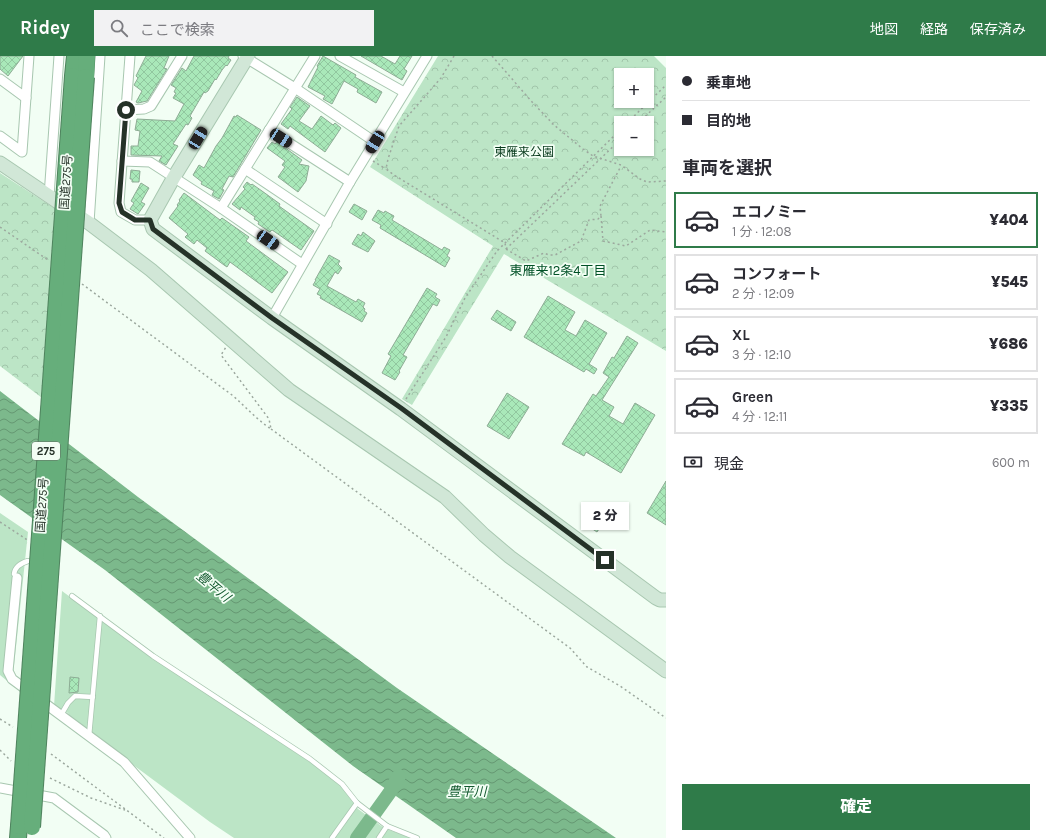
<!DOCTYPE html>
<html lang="ja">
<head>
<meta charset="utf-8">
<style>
	:root { --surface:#fff; --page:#f2f2f3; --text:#2b2b33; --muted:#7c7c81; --line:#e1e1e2; --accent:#2f7b49 }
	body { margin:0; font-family:Karla,"Noto Sans JP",sans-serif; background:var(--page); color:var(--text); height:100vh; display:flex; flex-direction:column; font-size:15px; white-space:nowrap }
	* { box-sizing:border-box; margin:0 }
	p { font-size:13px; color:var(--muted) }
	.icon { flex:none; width:22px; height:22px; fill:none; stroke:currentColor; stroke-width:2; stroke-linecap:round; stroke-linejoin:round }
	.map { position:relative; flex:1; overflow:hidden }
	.drawer { display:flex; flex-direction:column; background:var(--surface); width:380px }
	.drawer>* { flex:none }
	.banner { display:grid; align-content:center; height:88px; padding:0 16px; background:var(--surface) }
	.fabs { position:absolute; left:614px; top:12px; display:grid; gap:8px }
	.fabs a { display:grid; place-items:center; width:40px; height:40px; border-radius:0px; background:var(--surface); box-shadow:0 1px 3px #0004; font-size:20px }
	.end { position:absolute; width:18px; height:18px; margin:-9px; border:5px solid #253228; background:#fff; box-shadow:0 0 0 2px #fff }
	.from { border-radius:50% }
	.bubble { position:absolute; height:28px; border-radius:0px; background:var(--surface); box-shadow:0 1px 3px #0004; font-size:13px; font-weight:800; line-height:28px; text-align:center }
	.car { position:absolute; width:12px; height:24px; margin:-12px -6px; border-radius:5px; box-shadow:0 0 3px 1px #0007; background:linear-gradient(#222 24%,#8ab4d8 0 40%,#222 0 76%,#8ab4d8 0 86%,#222 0) }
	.banner b { display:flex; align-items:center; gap:14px; height:38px; font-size:15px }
	.banner b+b { border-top:1px solid var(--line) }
	.banner i { width:10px; height:10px; background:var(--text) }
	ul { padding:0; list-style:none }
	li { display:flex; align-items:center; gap:12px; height:56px; margin:0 8px 6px; padding:0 8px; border:2px solid var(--line); border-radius:0px }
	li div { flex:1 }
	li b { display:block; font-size:15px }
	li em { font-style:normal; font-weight:800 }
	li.on { border-color:var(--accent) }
	li>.icon { width:36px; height:36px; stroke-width:1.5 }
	h2 { padding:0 16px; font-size:18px; line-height:48px }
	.pay { display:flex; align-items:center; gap:10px; height:44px; padding:0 16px; font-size:15px }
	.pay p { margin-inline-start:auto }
	.button { display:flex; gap:8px; margin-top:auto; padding:8px 16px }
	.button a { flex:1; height:46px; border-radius:0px; background:var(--accent); color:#fff; font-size:16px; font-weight:800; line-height:46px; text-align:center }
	header { display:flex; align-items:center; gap:24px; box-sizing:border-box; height:56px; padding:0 20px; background:var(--accent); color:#fff }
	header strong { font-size:19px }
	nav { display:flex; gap:22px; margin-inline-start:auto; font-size:14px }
	.search { width:280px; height:36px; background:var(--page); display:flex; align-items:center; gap:10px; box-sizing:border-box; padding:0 14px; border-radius:0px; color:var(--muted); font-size:15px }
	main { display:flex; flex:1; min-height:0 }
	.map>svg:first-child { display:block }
	.grass { fill:#bce5c6 }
	.park { fill:url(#park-crowns); fill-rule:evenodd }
	.water { fill:url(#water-waves) }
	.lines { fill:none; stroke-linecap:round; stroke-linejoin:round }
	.river { stroke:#7cb98c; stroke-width:14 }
	.building { fill:url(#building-cross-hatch); stroke:#8eac95 }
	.lane-casing { stroke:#a8c7b0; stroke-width:6 }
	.street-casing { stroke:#a8c7b0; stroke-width:11 }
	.secondary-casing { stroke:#a8c7b0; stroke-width:15 }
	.highway-casing { stroke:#4f835e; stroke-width:18 }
	.path { stroke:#9ca89e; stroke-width:1.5; stroke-dasharray:2 3; stroke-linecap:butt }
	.lane { stroke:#fff; stroke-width:4.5 }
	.street { stroke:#fff; stroke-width:9 }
	.secondary { stroke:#d1e7d7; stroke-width:13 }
	.highway { stroke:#66ae7b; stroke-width:16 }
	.highway-bridge-casing { stroke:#4f835e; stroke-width:18; stroke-linecap:butt }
	.highway-bridge { stroke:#66ae7b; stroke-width:16 }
	.route { stroke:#253228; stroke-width:5 }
	.labels { text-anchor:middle; stroke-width:3.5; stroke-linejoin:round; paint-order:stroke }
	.shield { fill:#f2fef4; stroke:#626f65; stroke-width:1 }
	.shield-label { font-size:11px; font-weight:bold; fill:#253228 }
	.park-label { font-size:12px; fill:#06381a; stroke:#f2fef4 }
	.street-label { font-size:12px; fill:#253228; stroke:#f2fef4 }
	.neighbourhood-label { font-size:13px; fill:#005126; stroke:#f2fef4 }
	.water-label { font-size:13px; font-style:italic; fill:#13592f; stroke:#f2fef4 }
</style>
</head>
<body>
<header>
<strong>Ridey</strong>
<div class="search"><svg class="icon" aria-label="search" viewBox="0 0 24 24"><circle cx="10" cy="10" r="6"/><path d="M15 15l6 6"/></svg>ここで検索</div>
<nav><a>地図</a><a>経路</a><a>保存済み</a></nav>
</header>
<main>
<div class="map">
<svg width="666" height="782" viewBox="0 0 666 782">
	<defs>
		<pattern id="park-crowns" width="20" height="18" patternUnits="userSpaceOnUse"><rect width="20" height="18" fill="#bce5c6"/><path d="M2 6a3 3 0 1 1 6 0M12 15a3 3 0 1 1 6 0" fill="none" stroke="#a1c5aa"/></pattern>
		<pattern id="water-waves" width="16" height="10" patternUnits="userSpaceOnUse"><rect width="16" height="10" fill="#7cb98c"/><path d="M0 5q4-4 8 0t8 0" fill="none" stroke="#659772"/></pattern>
		<pattern id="building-cross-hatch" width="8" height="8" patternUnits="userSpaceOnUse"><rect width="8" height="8" fill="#a9e8b9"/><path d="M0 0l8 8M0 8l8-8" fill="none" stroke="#91c79f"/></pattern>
	</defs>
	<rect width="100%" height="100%" fill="#f2fef4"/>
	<g class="grass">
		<polygon points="0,457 28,476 12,629 0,619"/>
		<polygon points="62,535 152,601 310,706 340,729 358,753 384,772 411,782 234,782 210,766 70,662 68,657 54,650"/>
	</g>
	<g class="park">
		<path d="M438,0H654L666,12V295L504,198L412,349L402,343L493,190L370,111ZM621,19H647V45H621ZM621,67H647V93H621Z"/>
		<polygon points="0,117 57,154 46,345 0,310"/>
	</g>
	<polygon class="water" points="0,335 138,441 397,632 616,782 456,782 353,710 105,514 0,439"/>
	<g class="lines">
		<polyline class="river" points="357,782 390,736 399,720"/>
	</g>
	<g class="building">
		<polygon points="0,0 23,0 8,20 0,13"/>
		<polygon points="146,0 169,0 164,12 167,13 147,45 138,47 136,46 142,35 134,29 138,22 136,20"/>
		<polygon points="194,0 229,0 228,2 231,4 227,10 226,9 222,14 216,24 215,23 208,35 205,37 204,36 190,60 192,62 188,69 186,68 173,88 178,90 166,109 159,105 162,100 131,99 131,90 138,90 140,75 135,74 137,63 175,65 184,48 173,42 176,37 174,36 176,32 171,29 182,12 186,15"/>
		<polygon points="323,0 356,19 355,21 382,36 376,47 357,36 358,33 344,25 332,48 323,43 325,40 308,31 318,11 317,10"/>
		<polygon points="361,0 381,0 395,8 400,0 412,0 404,13 407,15 402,24"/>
		<polygon points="297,41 310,50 299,65 312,73 321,60 333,69 335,67 341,72 325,96 290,70 288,73 281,68 292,53 290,51"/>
		<polygon points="237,59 261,74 233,121 229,120 223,131 222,133 224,134 219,143 212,139 214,135 201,128 202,126 193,119 199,109 204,112 216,90 222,82 234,60 236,61"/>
		<polygon points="272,86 275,88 277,86 302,104 299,108 309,110 306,125 298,136 278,121 285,111 282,109 285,105 267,92"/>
		<polygon points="131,114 140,115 139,126 132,126 132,123 130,123"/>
		<polygon points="247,126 251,129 252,128 262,135 280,148 279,150 314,175 301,194 275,176 272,174 270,176 258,168 259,166 254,163 255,161 241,151 240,154 232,148 245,133 243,131"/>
		<polygon points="141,127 149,132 141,146 145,148 138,158 130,153 134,147 131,145"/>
		<polygon points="184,137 220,164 222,162 249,181 246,185 288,216 272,237 230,206 227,211 224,209 205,195 207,192 197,184 194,188 185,181 188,178 169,162 178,150 177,149 180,145 179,144"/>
		<polygon points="354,148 367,155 362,164 349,156"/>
		<polygon points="378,154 384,157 385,155 394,160 392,164 442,194 444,191 450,194 447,200 450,202 445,211 380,172 381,169 372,164"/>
		<polygon points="363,176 375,185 368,196 352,188 358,178 361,180"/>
		<polygon points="329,199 340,205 338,208 342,212 338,218 335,216 327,230 356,246 358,243 365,247 363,251 365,253 364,255 367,257 362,266 320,242 321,240 317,238 320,233 313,229 316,224 315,224"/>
		<polygon points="427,232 437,238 435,241 440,244 437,250 433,248 403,299 407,301 399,315 400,316 395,324 382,317 391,300 388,298"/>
		<polygon points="548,240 575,256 565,274 576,280 585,264 607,277 589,308 597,313 594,318 586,313 584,316 524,281"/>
		<polygon points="497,254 516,266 511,275 491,263"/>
		<polygon points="627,280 638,287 602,344 614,351 609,360 623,368 635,347 655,359 621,417 586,396 584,400 562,388 593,338 596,340 609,321 603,317 612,301 614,302"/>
		<polygon points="507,337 529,351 509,383 487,370"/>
		<polygon points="666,425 666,469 647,457"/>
		<polygon points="600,455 610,461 604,472 601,470 597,476 591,472"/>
		<polygon points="70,621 79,622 78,636 69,637"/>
	</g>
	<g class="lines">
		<g class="lane-casing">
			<g id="lane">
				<path d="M17,522L14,518C15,511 21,507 28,505"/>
				<polyline points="72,540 153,600 310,703 342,728 357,747"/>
				<polyline points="61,659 68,647 75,640 93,641"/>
				<polyline points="89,680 100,560"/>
				<polyline points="387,770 417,782"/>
				<polyline points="332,782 357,747 387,770 379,782"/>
			</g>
		</g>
		<g class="street-casing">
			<g id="street">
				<polyline points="130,0 119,147 121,156 135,164 150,164"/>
				<polyline points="243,0 295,32 375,86"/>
				<polyline points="340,0 404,36"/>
				<polyline points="0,23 26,42"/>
				<polyline points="126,54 144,53 151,50 182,0"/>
				<polyline points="269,74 350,126"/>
				<polyline points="0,80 22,96 29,0"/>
				<polyline points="122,105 150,106 221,152 302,208"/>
				<polyline points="245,113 327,168"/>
				<polyline points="49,140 59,0"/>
				<polyline points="221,152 315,0"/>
				<polyline points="89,167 100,0"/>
				<polyline points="272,262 350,126 427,0"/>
				<polyline points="17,522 8,615 12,623 124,706 190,782"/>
				<polyline points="0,732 54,742 104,779 106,782"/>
			</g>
		</g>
		<g class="secondary-casing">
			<g id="secondary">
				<polyline points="248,0 174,121 150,164 153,173 272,262 401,353 656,542 660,544 666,544"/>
				<polyline points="0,107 89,167 151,214 289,334 445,441 484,479 510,501 666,615"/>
			</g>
		</g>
		<g class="highway-casing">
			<g id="highway">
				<polyline points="73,20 75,0"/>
				<polyline points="86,21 87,0"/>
				<polyline points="18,782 19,770"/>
			</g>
		</g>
		<g class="path">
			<polyline points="454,0 441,22 399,70 388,103 386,113 394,119 505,187 506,193"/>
			<polyline points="492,0 533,47 554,69 583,93 593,100 621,109 640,123 647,126 666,125"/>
			<polyline points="627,67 666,29"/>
			<polyline points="638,67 666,41"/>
			<polyline points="373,105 386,113"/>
			<polyline points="601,160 603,185 626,190 650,174 666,176"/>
			<polyline points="0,171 48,204"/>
			<polyline points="506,193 526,205 544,197 549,199 555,199 581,185 589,164 598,163 601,160 600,150 621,110"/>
			<polyline points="506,193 621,83"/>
			<path d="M82,228L232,339C246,351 256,363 271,373L269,363L221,299L226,291"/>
			<polyline points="406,343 446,281 465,242 497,195 621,73"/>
			<polyline points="271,373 570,592 587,611 620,630 666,662"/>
			<polyline points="0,466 26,483 27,487"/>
			<polyline points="0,663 13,671"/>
			<polyline points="0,694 11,705"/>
			<polyline points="51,698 164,782"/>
			<polyline points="50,722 91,742 125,754"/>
		</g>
		<use href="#lane" class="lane"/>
		<use href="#street" class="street"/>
		<use href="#secondary" class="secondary"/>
		<use href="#highway" class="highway"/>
		<g class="highway-bridge-casing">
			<g id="highway-bridge">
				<polyline points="19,770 73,20"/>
				<polyline points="32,771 86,21"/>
			</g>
		</g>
		<use href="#highway-bridge" class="highway-bridge"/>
	</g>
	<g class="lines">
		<polyline class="route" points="126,54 119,147 122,156 135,164 150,164 153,173 165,182 272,262 401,352 605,504"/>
	</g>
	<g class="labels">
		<rect class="shield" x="32" y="386" width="28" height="18" rx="3"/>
		<g class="shield-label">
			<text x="46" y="399">275</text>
		</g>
		<g class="park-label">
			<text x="524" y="100">東雁来公園</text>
		</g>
		<g class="street-label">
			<text transform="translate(66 126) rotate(-86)" y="4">国道275号</text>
			<text transform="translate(42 449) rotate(-86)" y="4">国道275号</text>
		</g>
		<g class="neighbourhood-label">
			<text x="558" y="219">東雁来12条4丁目</text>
		</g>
		<g class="water-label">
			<text transform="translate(214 530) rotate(40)" y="5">豊平川</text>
			<text x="467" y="740">豊平川</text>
		</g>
	</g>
</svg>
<div class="fabs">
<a>+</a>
<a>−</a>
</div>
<i class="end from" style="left:126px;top:54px"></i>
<i class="end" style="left:605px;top:504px"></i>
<div class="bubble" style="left:581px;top:446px;width:48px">2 分</div>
<i class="car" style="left:198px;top:82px;rotate:31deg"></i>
<i class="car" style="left:281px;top:82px;rotate:123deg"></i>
<i class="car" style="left:375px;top:86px;rotate:212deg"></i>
<i class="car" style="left:268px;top:184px;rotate:125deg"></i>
</div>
<section class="drawer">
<div class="banner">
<b><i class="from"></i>乗車地</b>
<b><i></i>目的地</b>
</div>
<h2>車両を選択</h2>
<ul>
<li class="on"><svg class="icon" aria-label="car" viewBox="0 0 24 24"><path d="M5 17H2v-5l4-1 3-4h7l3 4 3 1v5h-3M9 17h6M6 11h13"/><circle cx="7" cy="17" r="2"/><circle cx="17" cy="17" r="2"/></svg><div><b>エコノミー</b><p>1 分 · 12:08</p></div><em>¥404</em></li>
<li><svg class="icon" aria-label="car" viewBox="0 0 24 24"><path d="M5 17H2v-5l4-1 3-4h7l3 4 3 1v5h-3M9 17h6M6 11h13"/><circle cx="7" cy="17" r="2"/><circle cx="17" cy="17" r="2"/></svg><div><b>コンフォート</b><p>2 分 · 12:09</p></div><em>¥545</em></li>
<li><svg class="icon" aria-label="car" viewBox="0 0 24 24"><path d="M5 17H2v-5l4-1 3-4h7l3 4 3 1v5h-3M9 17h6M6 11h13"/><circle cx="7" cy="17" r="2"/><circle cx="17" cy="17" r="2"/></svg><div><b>XL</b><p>3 分 · 12:10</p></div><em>¥686</em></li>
<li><svg class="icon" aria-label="car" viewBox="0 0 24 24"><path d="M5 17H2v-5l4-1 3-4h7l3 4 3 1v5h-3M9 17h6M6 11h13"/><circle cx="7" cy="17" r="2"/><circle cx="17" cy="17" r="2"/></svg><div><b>Green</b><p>4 分 · 12:11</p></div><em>¥335</em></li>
</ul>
<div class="pay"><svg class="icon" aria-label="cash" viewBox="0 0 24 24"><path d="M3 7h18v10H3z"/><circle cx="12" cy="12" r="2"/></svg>現金<p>600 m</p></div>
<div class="button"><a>確定</a></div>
</section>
</main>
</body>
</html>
